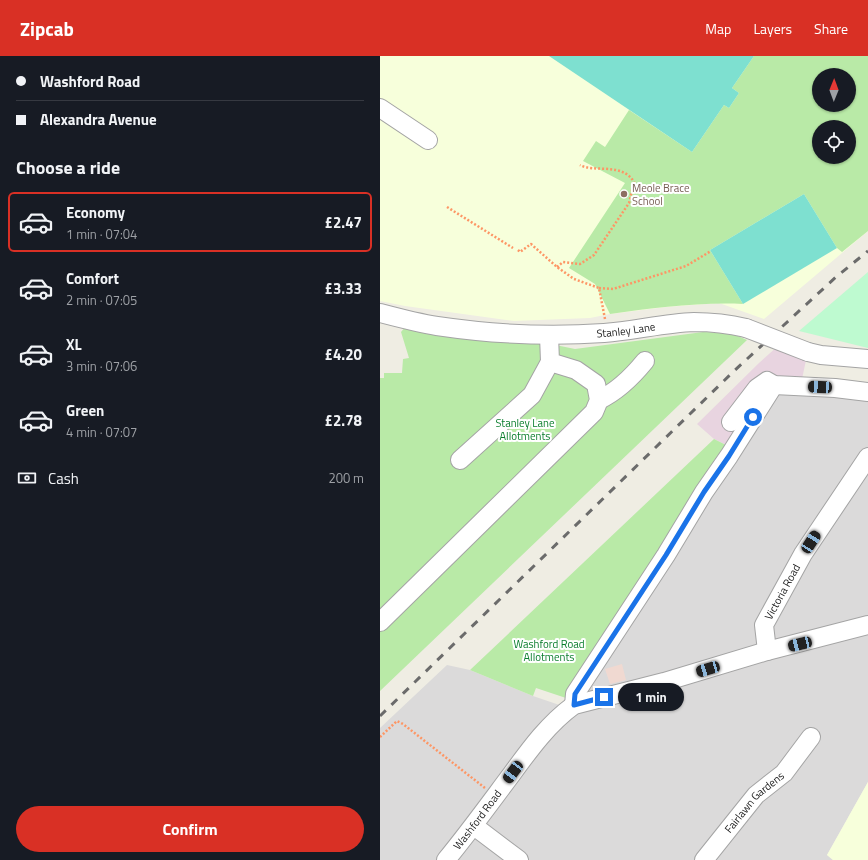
<!DOCTYPE html>
<html lang="en">
<head>
<meta charset="utf-8">
<style>
	:root { --surface:#171b24; --page:#242831; --text:#f1f3f6; --muted:#9ea1a6; --line:#363941; --accent:#d93025 }
	body { margin:0; font-family:"Titillium Web",sans-serif; background:var(--page); color:var(--text); height:100vh; display:flex; flex-direction:column; font-size:15px; white-space:nowrap }
	* { box-sizing:border-box; margin:0 }
	p { font-size:13px; color:var(--muted) }
	.icon { flex:none; width:22px; height:22px; fill:none; stroke:currentColor; stroke-width:2; stroke-linecap:round; stroke-linejoin:round }
	.map { position:relative; flex:1; overflow:hidden }
	.sheet { display:flex; flex-direction:column; background:var(--surface); width:380px }
	.sheet>* { flex:none }
	.top-card { display:grid; align-content:center; height:88px; padding:0 16px; background:var(--surface) }
	.needle { width:26px; rotate:1deg }
	.fabs { position:absolute; left:432px; top:12px; display:grid; gap:8px }
	.fabs a { display:grid; place-items:center; width:44px; height:44px; border-radius:50%; background:var(--surface); box-shadow:0 1px 3px #0004; font-size:20px }
	.end { position:absolute; width:18px; height:18px; margin:-9px; border:5px solid #1a73e8; background:#fff; box-shadow:0 0 0 2px #fff }
	.from { border-radius:50% }
	.bubble { position:absolute; height:28px; border-radius:14px; background:var(--surface); box-shadow:0 1px 3px #0004; font-size:13px; font-weight:700; line-height:28px; text-align:center }
	.car { position:absolute; width:12px; height:24px; margin:-12px -6px; border-radius:5px; box-shadow:0 0 3px 1px #0007; background:linear-gradient(#222 24%,#8ab4d8 0 40%,#222 0 76%,#8ab4d8 0 86%,#222 0) }
	.top-card b { display:flex; align-items:center; gap:14px; height:38px; font-size:15px }
	.top-card b+b { border-top:1px solid var(--line) }
	.top-card i { width:10px; height:10px; background:var(--text) }
	ul { padding:0; list-style:none }
	li { display:flex; align-items:center; gap:12px; height:60px; margin:0 8px 6px; padding:0 8px; border:2px solid transparent; border-radius:6px }
	li div { flex:1 }
	li b { display:block; font-size:15px }
	li em { font-style:normal; font-weight:700 }
	li.active { border-color:var(--accent) }
	li>.icon { width:36px; height:36px; stroke-width:1.5 }
	h2 { padding:0 16px; font-size:18px; line-height:48px }
	.pay { display:flex; align-items:center; gap:10px; height:44px; padding:0 16px; font-size:15px }
	.pay p { margin-inline-start:auto }
	.primary-button { display:flex; gap:8px; margin-top:auto; padding:8px 16px }
	.primary-button a { flex:1; height:46px; border-radius:24px; background:var(--accent); color:#fff; font-size:16px; font-weight:700; line-height:46px; text-align:center }
	header { display:flex; align-items:center; gap:24px; box-sizing:border-box; height:56px; padding:0 20px; background:var(--accent); color:#fff }
	header strong { font-size:19px }
	nav { display:flex; gap:22px; margin-inline-start:auto; font-size:14px }
	main { display:flex; flex:1; min-height:0 }
	.map>svg:first-child { display:block }
	.residential { fill:#dbdada }
	.commercial { fill:#f0d9d1 }
	.industrial { fill:#e8d4e0 }
	.education { fill:#f7ffdb; fill-rule:evenodd }
	.grass { fill:#b9eaa7; fill-rule:evenodd }
	.park { fill:#befad0 }
	.pitch { fill:#7ee0d0 }
	.lines { fill:none; stroke-linecap:round; stroke-linejoin:round }
	.minor-casing { stroke:#a4a4a4; stroke-width:20 }
	.path { stroke:#fd9665; stroke-width:2.5; stroke-dasharray:2 2; stroke-linecap:butt }
	.minor { stroke:#fff; stroke-width:18 }
	.rail { stroke:#6b6b6b; stroke-width:3; stroke-dasharray:8 8; stroke-linecap:butt }
	.minor-bridge-casing { stroke:#a4a4a4; stroke-width:20; stroke-linecap:butt }
	.minor-bridge { stroke:#fff; stroke-width:18 }
	.route { stroke:#1a73e8; stroke-width:5 }
	.education-dot { fill:#8d6e63; stroke:#fff; stroke-width:1.5 }
	.labels { text-anchor:middle; stroke-width:4; stroke-linejoin:round; paint-order:stroke }
	.education-label { font-size:11px; fill:#785e54; stroke:#fff; text-anchor:start }
	.street-label { font-size:11px; fill:#1d1d1d; stroke:#fff }
	.park-label { font-size:11px; fill:#097d2c; stroke:#fff }
</style>
</head>
<body>
<header>
<strong>Zipcab</strong>
<nav><a>Map</a><a>Layers</a><a>Share</a></nav>
</header>
<main>
<section class="sheet">
<div class="top-card">
<b><i class="from"></i>Washford Road</b>
<b><i></i>Alexandra Avenue</b>
</div>
<h2>Choose a ride</h2>
<ul>
<li class="active"><svg class="icon" aria-label="car" viewBox="0 0 24 24"><path d="M5 17H2v-5l4-1 3-4h7l3 4 3 1v5h-3M9 17h6M6 11h13"/><circle cx="7" cy="17" r="2"/><circle cx="17" cy="17" r="2"/></svg><div><b>Economy</b><p>1 min · 07:04</p></div><em>£2.47</em></li>
<li><svg class="icon" aria-label="car" viewBox="0 0 24 24"><path d="M5 17H2v-5l4-1 3-4h7l3 4 3 1v5h-3M9 17h6M6 11h13"/><circle cx="7" cy="17" r="2"/><circle cx="17" cy="17" r="2"/></svg><div><b>Comfort</b><p>2 min · 07:05</p></div><em>£3.33</em></li>
<li><svg class="icon" aria-label="car" viewBox="0 0 24 24"><path d="M5 17H2v-5l4-1 3-4h7l3 4 3 1v5h-3M9 17h6M6 11h13"/><circle cx="7" cy="17" r="2"/><circle cx="17" cy="17" r="2"/></svg><div><b>XL</b><p>3 min · 07:06</p></div><em>£4.20</em></li>
<li><svg class="icon" aria-label="car" viewBox="0 0 24 24"><path d="M5 17H2v-5l4-1 3-4h7l3 4 3 1v5h-3M9 17h6M6 11h13"/><circle cx="7" cy="17" r="2"/><circle cx="17" cy="17" r="2"/></svg><div><b>Green</b><p>4 min · 07:07</p></div><em>£2.78</em></li>
</ul>
<div class="pay"><svg class="icon" aria-label="cash" viewBox="0 0 24 24"><path d="M3 7h18v10H3z"/><circle cx="12" cy="12" r="2"/></svg>Cash<p>200 m</p></div>
<div class="primary-button"><a>Confirm</a></div>
</section>
<div class="map">
<svg width="488" height="804" viewBox="0 0 488 804">
	<rect width="100%" height="100%" fill="#efede3"/>
	<polygon class="residential" points="395,336 488,340 488,726 447,799 453,804 0,804 0,672 67,609 90,614 153,640 200,656 204,635"/>
	<polygon class="commercial" points="242,608 246,624 230,628 225,613"/>
	<polygon class="industrial" points="408,281 426,304 422,323 394,321 346,389 334,383 317,368 379,307"/>
	<g class="education">
		<path d="M0,0H488V175L384,263L339,247L286,251L230,258L210,262L134,265L25,250L0,245ZM439,19H469V49H439ZM439,71H469V101H439Z"/>
		<polygon points="488,726 488,804 453,804 447,799"/>
	</g>
	<g class="grass">
		<path d="M374,0H488V175L462,196L457,192L424,138L330,194L363,248C319,246 274,252 230,258L215,228L189,212L245,127L203,105L216,85L225,91L249,54L312,96L344,49L349,52L359,37L352,32ZM439,19H469V49H439ZM439,71H469V101H439Z"/>
		<polygon points="27,269 156,285 195,293 323,276 351,277 367,284 0,635 0,322 4,322 4,317 22,317 23,303 29,302 21,276"/>
		<polygon points="334,383 346,389 186,642 156,632 153,640 90,614"/>
	</g>
	<polygon class="park" points="488,216 488,292 419,275"/>
	<g class="pitch">
		<polygon points="169,0 374,0 352,32 359,37 349,52 344,49 312,96"/>
		<polygon points="424,138 457,192 363,248 330,194"/>
	</g>
	<g class="lines">
		<g class="minor-casing">
			<g id="minor">
				<polyline points="0,52 48,84"/>
				<path id="s1" d="M0,257C19,262 38,267 57,270C111,278 168,281 224,277C254,275 284,267 314,266C332,266 349,268 366,272"/>
				<polyline points="428,296 441,299 488,303"/>
				<path d="M219,344C238,335 252,321 265,305"/>
				<polyline points="351,366 377,332 387,325 394,329 455,332 488,336"/>
				<polyline points="80,404 152,339 170,306"/>
				<polyline points="0,566 214,356 219,344 216,328 196,314 170,306 169,279"/>
				<path id="s2" d="M387,595L384,569L423,498L488,401"/>
				<polyline points="194,649 195,638 286,499 324,436 349,400 394,329"/>
				<polyline points="94,770 139,804"/>
				<path id="s3" d="M66,804C89,776 110,747 131,719C150,693 168,668 194,649L284,626L387,595L488,569"/>
				<path id="s4" d="M324,804L376,739L404,717L431,681"/>
			</g>
		</g>
		<g class="path">
			<polyline points="67,151 133,192"/>
			<polyline points="138,194 140,196 151,188 177,211 194,223 219,232 225,263"/>
			<path d="M177,211L183,206L200,208L214,199L249,147L254,126C242,106 215,117 200,109"/>
			<polyline points="219,232 233,233 306,210 331,195"/>
			<polyline points="0,681 17,665 23,668 105,732"/>
		</g>
		<use href="#minor" class="minor"/>
		<polyline class="rail" points="0,660 354,315 456,221 488,195"/>
		<g class="minor-bridge-casing">
			<polyline id="minor-bridge" points="366,272 428,296"/>
		</g>
		<use href="#minor-bridge" class="minor-bridge"/>
	</g>
	<g class="lines">
		<polyline class="route" points="224,641 194,649 195,638 286,499 324,436 349,400 373,361"/>
	</g>
	<circle class="education-dot" cx="244" cy="138" r="4"/>
	<g class="labels">
		<g class="education-label">
			<text x="252" y="136">Meole Brace<tspan x="252" dy="13">School</tspan></text>
		</g>
		<g class="street-label">
			<text dy="4" stroke="none"><textPath href="#s1" startOffset="248">Stanley Lane</textPath></text>
			<text dy="4" stroke="none"><textPath href="#s2" startOffset="64">Victoria Road</textPath></text>
			<text dy="4" stroke="none"><textPath href="#s4" startOffset="77">Fairlawn Gardens</textPath></text>
			<text dy="4" stroke="none"><textPath href="#s3" startOffset="51">Washford Road</textPath></text>
		</g>
		<g class="park-label">
			<text x="145" y="371">Stanley Lane<tspan x="145" dy="13">Allotments</tspan></text>
			<text x="169" y="592">Washford Road<tspan x="169" dy="13">Allotments</tspan></text>
		</g>
	</g>
</svg>
<div class="fabs">
<a><svg class="needle" viewBox="-14 -14 28 28"><path d="M0-13l5 13h-10z" fill="#e53935"/><path d="M0 13l5-13h-10z" fill="#9ea1a6"/></svg></a>
<a><svg class="icon" aria-label="locate" viewBox="0 0 24 24"><circle cx="12" cy="12" r="6"/><path d="M12 2v4M12 18v4M2 12h4M18 12h4"/></svg></a>
</div>
<i class="end from" style="left:373px;top:361px"></i>
<i class="end" style="left:224px;top:641px"></i>
<div class="bubble" style="left:238px;top:627px;width:66px">1 min</div>
<i class="car" style="left:440px;top:331px;rotate:273deg"></i>
<i class="car" style="left:431px;top:486px;rotate:33deg"></i>
<i class="car" style="left:420px;top:588px;rotate:257deg"></i>
<i class="car" style="left:328px;top:613px;rotate:254deg"></i>
<i class="car" style="left:133px;top:716px;rotate:217deg"></i>
</div>
</main>
</body>
</html>
